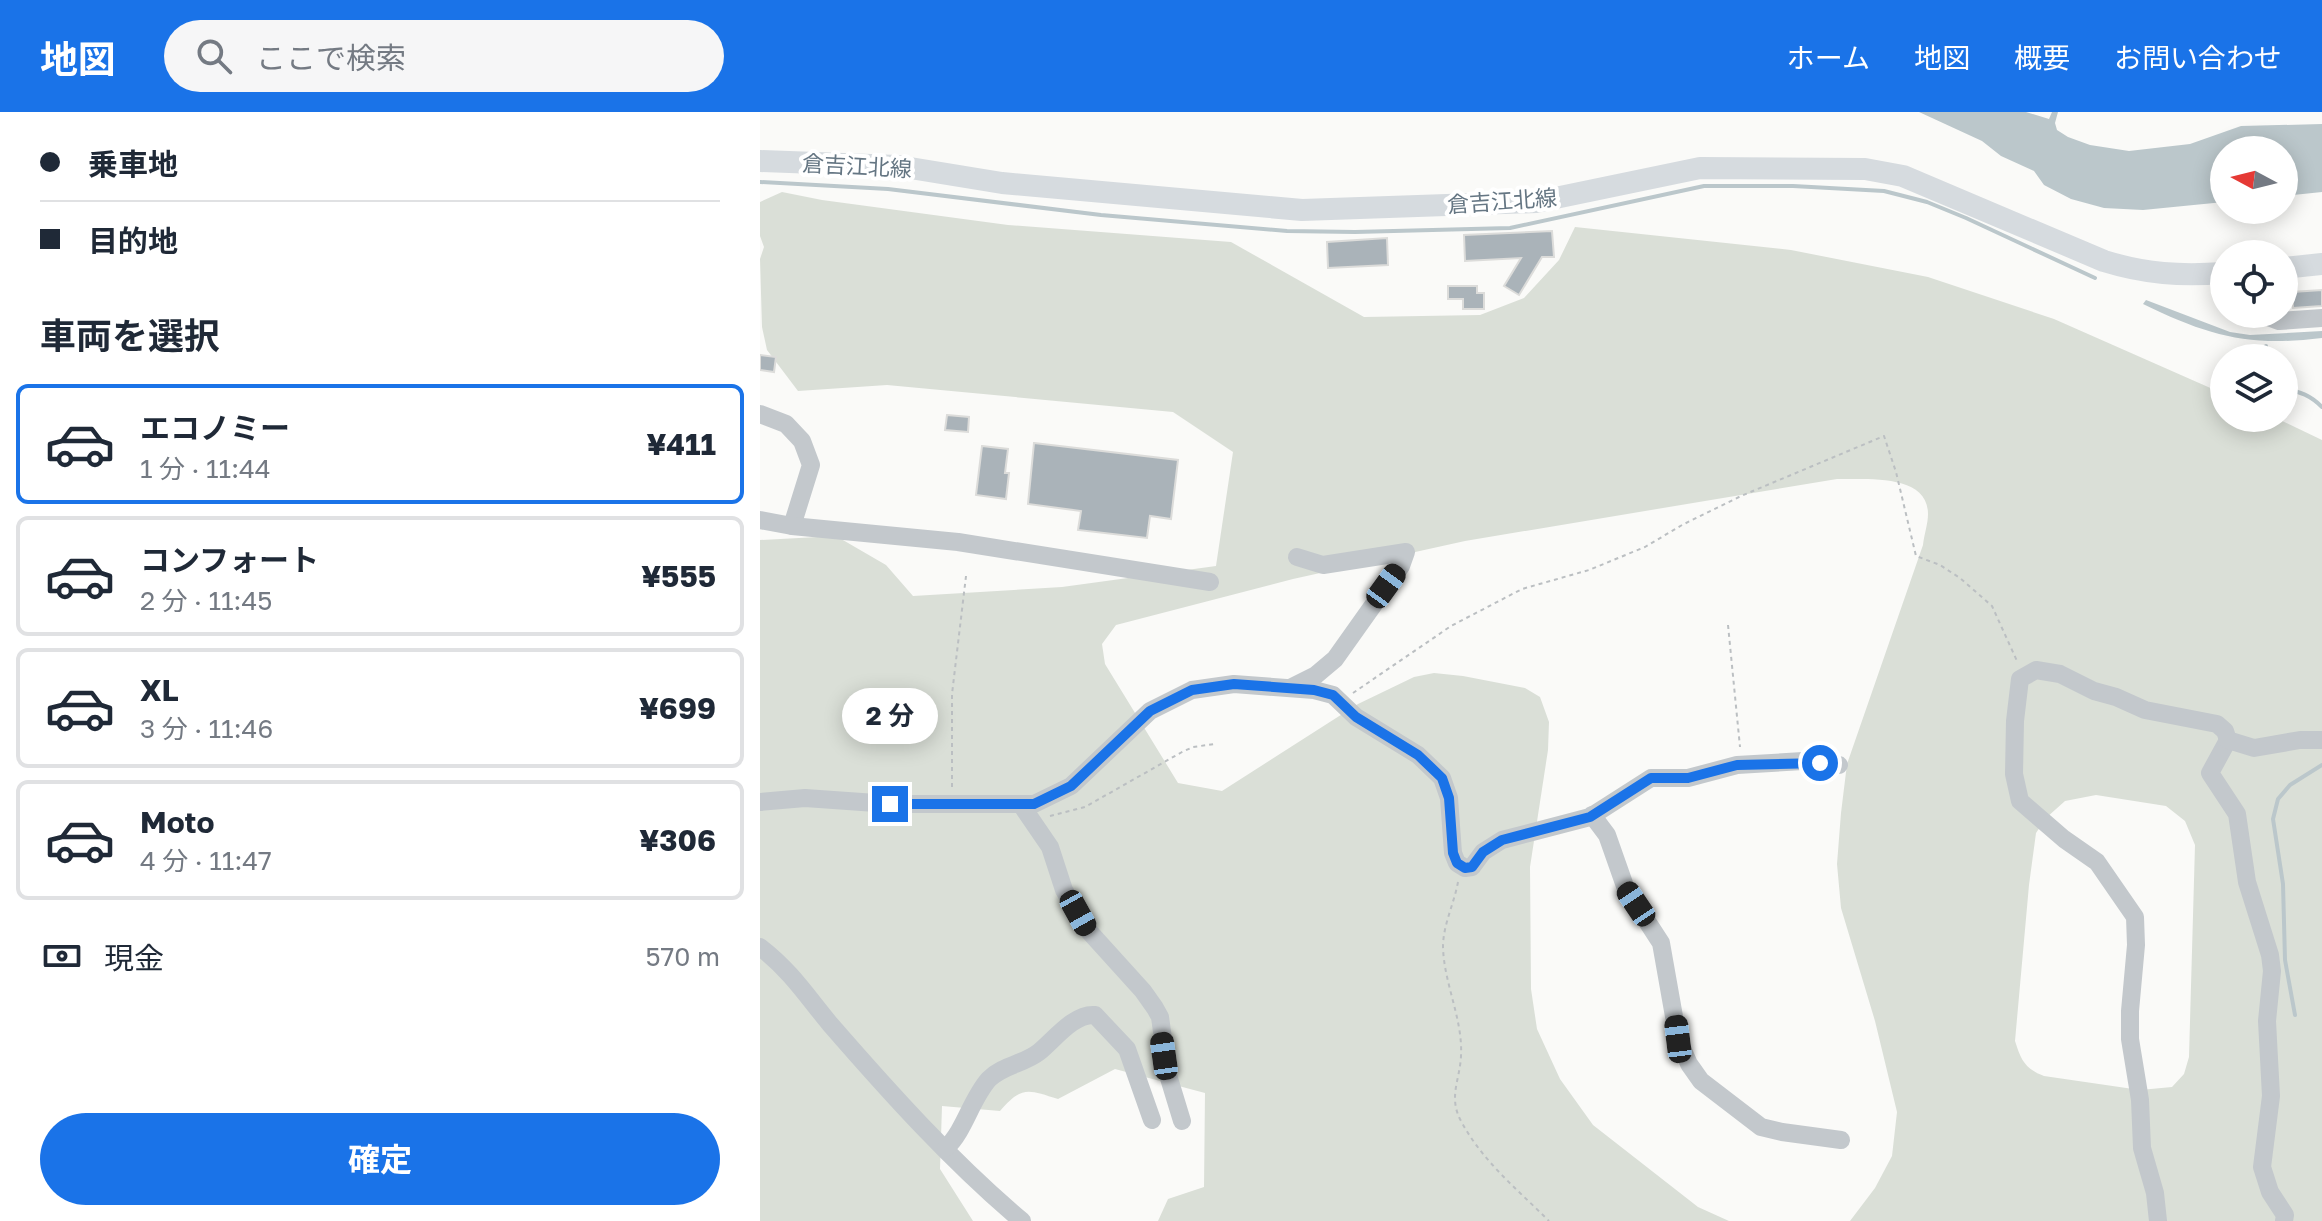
<!DOCTYPE html>
<html lang="ja">
<head>
<meta charset="utf-8">
<style>
	:root { --surface:#fff; --page:#f6f6f7; --text:#1f2937; --muted:#747a83; --line:#e0e1e3; --accent:#1a73e8 }
	body { margin:0; font-family:"Golos Text","Noto Sans JP",sans-serif; background:var(--page); color:var(--text); height:100vh; display:flex; flex-direction:column; font-size:30px; white-space:nowrap }
	* { box-sizing:border-box; margin:0 }
	p { font-size:26px; color:var(--muted) }
	.icon { flex:none; width:44px; height:44px; fill:none; stroke:currentColor; stroke-width:2; stroke-linecap:round; stroke-linejoin:round }
	.map { position:relative; flex:1; overflow:hidden }
	.side { display:flex; flex-direction:column; background:var(--surface); width:760px }
	.side>* { flex:none }
	.guide { display:grid; align-content:center; height:176px; padding:0 40px; background:var(--surface) }
	.needle { width:52px; rotate:277deg }
	.fabs { position:absolute; left:1450px; top:24px; display:grid; gap:16px }
	.fabs a { display:grid; place-items:center; width:88px; height:88px; border-radius:50%; background:var(--surface); box-shadow:0 4px 20px #0003; font-size:40px }
	.end { position:absolute; width:36px; height:36px; margin:-18px; border:10px solid #1a73e8; background:#fff; box-shadow:0 0 0 4px #fff }
	.from { border-radius:50% }
	.bubble { position:absolute; height:56px; border-radius:28px; background:var(--surface); box-shadow:0 4px 20px #0003; font-size:26px; font-weight:700; line-height:56px; text-align:center }
	.car { position:absolute; width:24px; height:48px; margin:-24px -12px; border-radius:10px; box-shadow:0 0 6px 2px #0007; background:linear-gradient(#222 24%,#8ab4d8 0 40%,#222 0 76%,#8ab4d8 0 86%,#222 0) }
	.guide b { display:flex; align-items:center; gap:28px; height:76px; font-size:30px }
	.guide b+b { border-top:2px solid var(--line) }
	.guide i { width:20px; height:20px; background:var(--text) }
	ul { padding:0; list-style:none }
	li { display:flex; align-items:center; gap:24px; height:120px; margin:0 16px 12px; padding:0 24px; border:4px solid var(--line); border-radius:12px }
	li div { flex:1 }
	li b { display:block; font-size:30px }
	li em { font-style:normal; font-weight:700 }
	li.current { border-color:var(--accent) }
	li>.icon { width:72px; height:72px; stroke-width:1.5 }
	h2 { padding:0 40px; font-size:36px; line-height:96px }
	.pay { display:flex; align-items:center; gap:20px; height:88px; padding:0 40px; font-size:30px }
	.pay p { margin-inline-start:auto }
	.button { display:flex; gap:16px; margin-top:auto; padding:16px 40px }
	.button a { flex:1; height:92px; border-radius:48px; background:var(--accent); color:#fff; font-size:32px; font-weight:700; line-height:92px; text-align:center }
	header { display:flex; align-items:center; gap:48px; box-sizing:border-box; height:112px; padding:0 40px; background:var(--accent); color:#fff }
	header strong { font-size:38px }
	nav { display:flex; gap:44px; margin-inline-start:auto; font-size:28px }
	.search { width:560px; height:72px; background:var(--page); display:flex; align-items:center; gap:20px; box-sizing:border-box; padding:0 28px; border-radius:44px; color:var(--muted); font-size:30px }
	main { display:flex; flex:1; min-height:0 }
	.map>svg:first-child { display:block }
	.green { fill:#dadfd7; fill-rule:evenodd }
	.water { fill:#bbc7cb }
	.lines { fill:none; stroke-linecap:round; stroke-linejoin:round }
	.stream { stroke:#bbc7cb; stroke-width:4 }
	.building { fill:#aab3b9; stroke:#dcdcda; stroke-width:2 }
	.path { stroke:#bbbfc2; stroke-width:2; stroke-dasharray:4 4; stroke-linecap:butt }
	.minor { stroke:#c3c8cc; stroke-width:18 }
	.major { stroke:#d6dbdf; stroke-width:22 }
	.route { stroke:#1a73e8; stroke-width:10 }
	.labels { text-anchor:middle; stroke-width:8; stroke-linejoin:round; paint-order:stroke }
	.street-label { font-size:22px; fill:#657683; stroke:#fff }
</style>
</head>
<body>
<header>
<strong>地図</strong>
<div class="search"><svg class="icon" aria-label="search" viewBox="0 0 24 24"><circle cx="10" cy="10" r="6"/><path d="M15 15l6 6"/></svg>ここで検索</div>
<nav><a>ホーム</a><a>地図</a><a>概要</a><a>お問い合わせ</a></nav>
</header>
<main>
<section class="side">
<div class="guide">
<b><i class="from"></i>乗車地</b>
<b><i></i>目的地</b>
</div>
<h2>車両を選択</h2>
<ul>
<li class="current"><svg class="icon" aria-label="car" viewBox="0 0 24 24"><path d="M5 17H2v-5l4-1 3-4h7l3 4 3 1v5h-3M9 17h6M6 11h13"/><circle cx="7" cy="17" r="2"/><circle cx="17" cy="17" r="2"/></svg><div><b>エコノミー</b><p>1 分 · 11:44</p></div><em>¥411</em></li>
<li><svg class="icon" aria-label="car" viewBox="0 0 24 24"><path d="M5 17H2v-5l4-1 3-4h7l3 4 3 1v5h-3M9 17h6M6 11h13"/><circle cx="7" cy="17" r="2"/><circle cx="17" cy="17" r="2"/></svg><div><b>コンフォート</b><p>2 分 · 11:45</p></div><em>¥555</em></li>
<li><svg class="icon" aria-label="car" viewBox="0 0 24 24"><path d="M5 17H2v-5l4-1 3-4h7l3 4 3 1v5h-3M9 17h6M6 11h13"/><circle cx="7" cy="17" r="2"/><circle cx="17" cy="17" r="2"/></svg><div><b>XL</b><p>3 分 · 11:46</p></div><em>¥699</em></li>
<li><svg class="icon" aria-label="car" viewBox="0 0 24 24"><path d="M5 17H2v-5l4-1 3-4h7l3 4 3 1v5h-3M9 17h6M6 11h13"/><circle cx="7" cy="17" r="2"/><circle cx="17" cy="17" r="2"/></svg><div><b>Moto</b><p>4 分 · 11:47</p></div><em>¥306</em></li>
</ul>
<div class="pay"><svg class="icon" aria-label="cash" viewBox="0 0 24 24"><path d="M3 7h18v10H3z"/><circle cx="12" cy="12" r="2"/></svg>現金<p>570 m</p></div>
<div class="button"><a>確定</a></div>
</section>
<div class="map">
<svg width="1562" height="1109" viewBox="0 0 1562 1109">
	<rect width="100%" height="100%" fill="#fafaf8"/>
	<path class="green" d="M22,80L62,88L248,113L471,130L604,205L720,203L764,186L799,148L815,115L1031,138L1168,165L1294,207L1464,282V306H1516L1562,328V1109H1090L1115,1076L1132,1044L1137,1000L1115,909L1081,796L1077,752L1081,701L1087,652L1163,433C1164,423 1168,412 1168,402C1168,361 1105,368 1077,367L705,429L533,467L356,513L342,532L345,552L418,671L462,679L598,592L654,565L674,561L703,564L765,576L780,585L789,610L788,638L770,755L771,877L777,917L800,967L833,1013L938,1095L969,1109H398L408,1087L444,1075L445,981L355,957L298,987C267,977 262,974 240,999L182,994L180,1057L213,1109H0V428L76,424L126,453L153,484L302,475L456,454L473,340L413,300L127,273L38,279L7,238L2,215L0,147L4,135L0,124V90ZM1336,683L1406,694L1425,709L1435,733L1429,945L1424,962L1412,975L1380,978L1284,964C1265,957 1261,948 1255,929L1269,773L1276,721L1286,706L1305,689Z"/>
	<g class="water">
		<polygon points="1159,0 1266,0 1289,7 1292,0 1298,0 1295,11 1297,18 1308,25 1330,33 1369,39 1430,32 1481,14 1562,12 1562,80 1524,84 1524,38 1464,38 1464,90 1383,98 1344,96 1311,87 1284,73 1274,59 1241,44 1222,29"/>
		<path d="M1386,188L1470,220L1490,223L1562,219V226C1488,235 1449,224 1383,192Z"/>
	</g>
	<g class="lines">
		<g class="stream">
			<polyline points="0,70 128,77 341,103 527,119 595,120 750,116 944,74 1033,74 1124,79 1167,90 1206,106 1335,166"/>
			<polyline points="1506,234 1506,246"/>
			<path d="M1524,277C1540,279 1551,284 1562,295"/>
			<polyline points="1535,903 1525,848 1523,772 1513,707 1518,687 1530,673 1562,653"/>
		</g>
	</g>
	<g class="building">
		<polygon points="792,119 794,145 782,145 759,183 744,174 761,146 705,149 704,123"/>
		<polygon points="627,126 628,153 568,156 567,130"/>
		<polygon points="688,174 717,174 717,181 724,181 724,197 703,197 703,187 688,187"/>
		<polygon points="1562,178 1562,194 1533,196 1532,180"/>
		<polygon points="0,243 16,245 14,260 0,258"/>
		<polygon points="187,303 209,305 208,320 185,318"/>
		<polygon points="274,331 418,348 411,407 390,404 387,426 318,418 321,399 268,392"/>
		<polygon points="222,334 248,337 245,361 249,361 246,387 216,383"/>
	</g>
	<g class="lines">
		<g class="path">
			<polyline points="968,513 980,635"/>
			<polyline points="593,581 691,514 762,477 829,458 885,435 922,413 981,384 1124,324 1136,360 1156,444 1180,453 1200,466 1232,494 1257,549"/>
			<polyline points="192,675 192,582 206,464"/>
			<polyline points="290,704 325,695 422,640 433,635 455,632"/>
			<path d="M698,770C694,792 683,813 683,835C684,872 703,907 701,944C700,968 688,985 701,1009C723,1050 757,1077 789,1109"/>
		</g>
		<g class="minor">
			<polyline points="1500,202 1519,209 1562,206"/>
			<polyline points="0,302 26,312 42,329 51,353 32,414"/>
			<polyline points="0,408 32,414 198,430 450,470"/>
			<polyline points="530,576 556,563 575,547 641,454 646,440 563,453 537,445"/>
			<polyline points="1468,628 1450,661 1477,702 1487,770 1510,843 1512,859 1507,909 1511,984 1502,1055 1510,1080 1525,1103 1524,1109"/>
			<polyline points="0,690 45,686 130,692 274,692 311,674 390,599 432,578 474,572 554,578 573,583 596,605 658,643 682,666 689,686 693,741 697,751 705,756 712,755 723,740 742,728 830,705 891,666 928,666 977,653 1043,649 1079,653"/>
			<polyline points="262,694 290,735 304,778 326,816 383,879 395,896 400,905 408,963 422,1009"/>
			<polyline points="832,703 847,723 866,777 901,831 918,927 929,952 941,969 1001,1015 1022,1020 1081,1028"/>
			<path d="M0,835C31,859 46,883 70,912C130,981 192,1050 262,1109"/>
			<path d="M186,1036C205,1018 211,987 229,967C243,953 264,952 279,940C294,928 314,901 335,903L367,937L392,1008"/>
			<polyline points="1398,1109 1395,1081 1382,1036 1380,988 1370,927 1370,899 1376,833 1375,805 1337,750 1304,727 1260,689 1254,662 1255,609 1260,567 1276,558 1300,562 1334,579 1356,585 1385,598 1457,612 1465,619 1468,628 1494,636 1540,628 1562,628"/>
		</g>
		<g class="major">
			<path d="M0,49L138,54L242,71L542,98L776,90L940,56L1105,57L1143,64L1344,149C1386,162 1420,164 1464,161"/>
			<polyline points="1524,156 1562,152"/>
		</g>
	</g>
	<g class="lines">
		<polyline class="route" points="130,692 274,692 311,674 390,599 432,578 474,572 554,578 573,583 596,605 658,643 682,666 689,686 693,741 697,751 705,756 712,755 723,740 742,728 830,705 891,666 928,666 977,653 1060,651"/>
	</g>
	<g class="labels">
		<g class="street-label">
			<text transform="translate(97 54) rotate(3)" y="8">倉吉江北線</text>
			<text transform="translate(742 89) rotate(-4)" y="8">倉吉江北線</text>
		</g>
	</g>
</svg>
<div class="fabs">
<a><svg class="needle" viewBox="-14 -14 28 28"><path d="M0-13l5 13h-10z" fill="#e53935"/><path d="M0 13l5-13h-10z" fill="#747a83"/></svg></a>
<a><svg class="icon" aria-label="locate" viewBox="0 0 24 24"><circle cx="12" cy="12" r="6"/><path d="M12 2v4M12 18v4M2 12h4M18 12h4"/></svg></a>
<a><svg class="icon" aria-label="layers" viewBox="0 0 24 24"><path d="M12 4l9 5-9 5-9-5zM3 14l9 5 9-5"/></svg></a>
</div>
<i class="end from" style="left:1060px;top:651px"></i>
<i class="end" style="left:130px;top:692px"></i>
<div class="bubble" style="left:82px;top:576px;width:96px">2 分</div>
<i class="car" style="left:626px;top:474px;rotate:36deg"></i>
<i class="car" style="left:876px;top:792px;rotate:326deg"></i>
<i class="car" style="left:318px;top:801px;rotate:151deg"></i>
<i class="car" style="left:918px;top:927px;rotate:353deg"></i>
<i class="car" style="left:404px;top:944px;rotate:352deg"></i>
</div>
</main>
</body>
</html>
